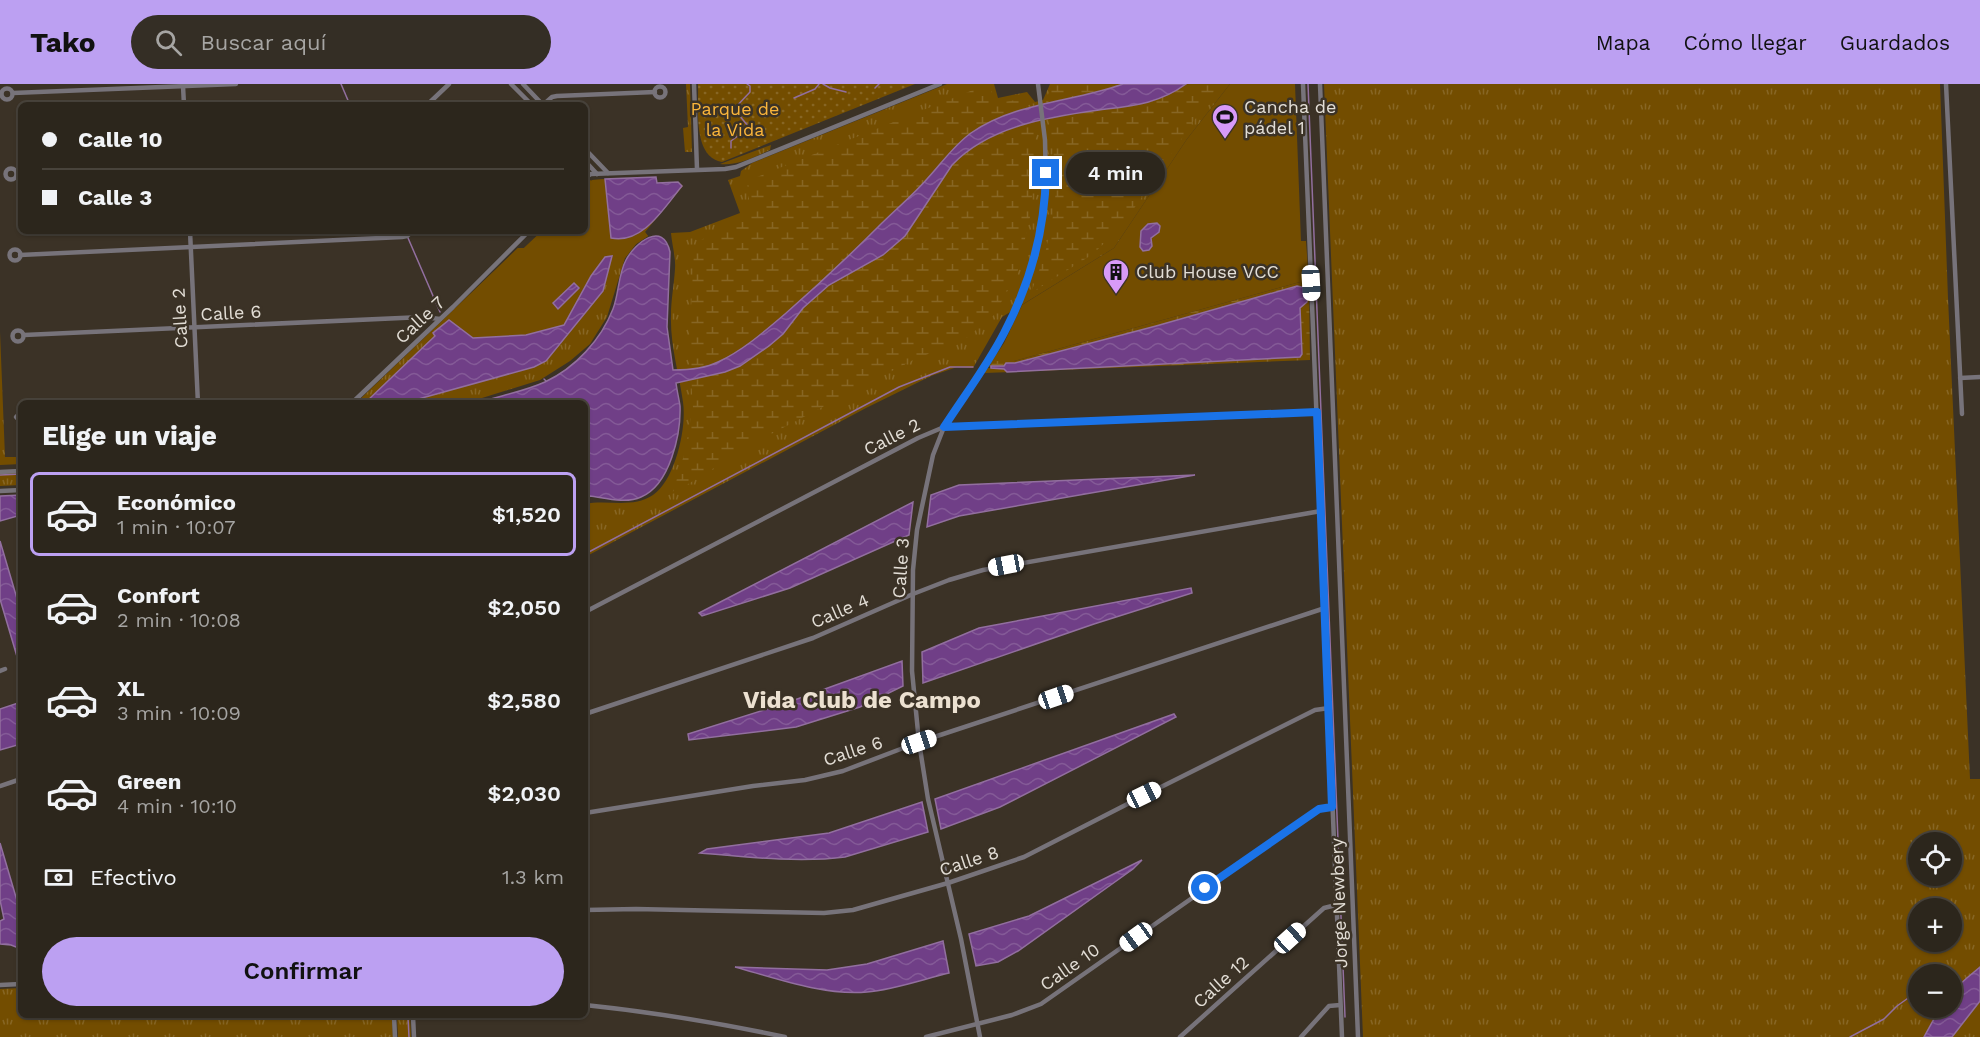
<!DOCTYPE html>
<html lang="es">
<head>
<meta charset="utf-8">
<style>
	:root { --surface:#2c261c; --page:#342e25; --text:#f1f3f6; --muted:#a6a5a3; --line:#48433b; --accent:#bca0f2 }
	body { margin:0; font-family:"Work Sans",sans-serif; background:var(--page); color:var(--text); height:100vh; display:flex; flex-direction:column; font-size:22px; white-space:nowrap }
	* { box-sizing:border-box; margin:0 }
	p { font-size:20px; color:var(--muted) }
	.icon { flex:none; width:33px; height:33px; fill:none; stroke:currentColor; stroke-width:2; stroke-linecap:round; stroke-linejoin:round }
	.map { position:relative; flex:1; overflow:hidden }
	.panel { position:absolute; left:18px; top:316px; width:570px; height:618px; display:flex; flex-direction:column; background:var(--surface); border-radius:9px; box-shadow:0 2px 4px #0004,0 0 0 2px var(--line) }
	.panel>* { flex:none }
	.banner { position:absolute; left:18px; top:18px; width:570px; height:132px; border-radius:9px; box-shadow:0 2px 4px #0004,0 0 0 2px var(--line); display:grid; align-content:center; height:132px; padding:0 24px; background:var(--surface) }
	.buttons { position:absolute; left:1908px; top:748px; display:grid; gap:12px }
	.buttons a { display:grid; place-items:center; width:54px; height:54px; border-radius:50%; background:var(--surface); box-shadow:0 2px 4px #0004,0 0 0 2px var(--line); font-size:30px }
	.end { position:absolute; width:27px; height:27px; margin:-14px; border:8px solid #1a73e8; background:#fff; box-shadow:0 0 0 3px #fff }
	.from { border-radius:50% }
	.bubble { position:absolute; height:42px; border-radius:21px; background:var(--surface); box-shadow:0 2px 4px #0004,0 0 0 2px var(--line); font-size:20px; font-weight:600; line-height:42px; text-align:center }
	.car { position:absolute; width:18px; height:36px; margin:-18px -9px; border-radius:8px; box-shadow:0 0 4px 2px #0007; background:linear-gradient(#fff 24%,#345 0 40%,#fff 0 76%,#345 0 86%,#fff 0) }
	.banner b { display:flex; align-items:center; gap:21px; height:57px; font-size:22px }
	.banner b+b { border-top:2px solid var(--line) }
	.banner i { width:15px; height:15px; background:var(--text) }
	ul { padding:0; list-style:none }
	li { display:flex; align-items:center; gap:18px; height:84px; margin:0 12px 9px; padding:0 12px; border:3px solid transparent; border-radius:9px }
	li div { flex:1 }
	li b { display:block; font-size:22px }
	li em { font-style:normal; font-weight:600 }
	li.current { border-color:var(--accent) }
	li>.icon { width:54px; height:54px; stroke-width:1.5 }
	h2 { padding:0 24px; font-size:27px; line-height:72px }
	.pay { display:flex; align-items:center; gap:15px; height:66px; padding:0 24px; font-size:22px }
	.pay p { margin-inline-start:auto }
	.cta { display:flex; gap:12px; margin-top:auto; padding:12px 24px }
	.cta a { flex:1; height:69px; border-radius:36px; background:var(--accent); color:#111; font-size:24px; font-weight:600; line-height:69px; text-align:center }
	header { display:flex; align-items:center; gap:36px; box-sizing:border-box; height:84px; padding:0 30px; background:var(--accent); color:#111 }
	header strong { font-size:28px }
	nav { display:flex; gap:33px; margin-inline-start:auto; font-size:21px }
	.search { width:420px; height:54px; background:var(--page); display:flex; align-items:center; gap:15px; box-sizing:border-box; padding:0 21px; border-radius:33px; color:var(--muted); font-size:22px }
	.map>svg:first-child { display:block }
	.grass { fill:url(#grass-tufts); fill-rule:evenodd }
	.wetland { fill:url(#wetland-marsh) }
	.park { fill:url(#park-dots) }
	.garden { fill:#734d00 }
	.water { fill:url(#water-waves); stroke:#926f9f; stroke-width:1.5 }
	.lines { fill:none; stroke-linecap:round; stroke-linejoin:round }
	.stream { stroke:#926f9f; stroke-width:1.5 }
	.street { stroke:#77737a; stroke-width:4.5 }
	.route { stroke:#1a73e8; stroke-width:8 }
	.labels { text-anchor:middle; stroke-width:5; stroke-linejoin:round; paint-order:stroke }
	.poi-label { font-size:18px; fill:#e3ded6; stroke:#3b3226; text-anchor:start }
	.park-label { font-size:18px; fill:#fbb53a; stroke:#3b3226 }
	.street-label { font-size:18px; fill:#e3ded6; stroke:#3b3226 }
	.district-label { font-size:24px; font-weight:bold; fill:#ece1d1; stroke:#3b3226 }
</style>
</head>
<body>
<header>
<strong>Tako</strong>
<div class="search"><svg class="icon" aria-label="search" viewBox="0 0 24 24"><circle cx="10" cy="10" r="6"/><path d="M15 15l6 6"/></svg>Buscar aquí</div>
<nav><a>Mapa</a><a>Cómo llegar</a><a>Guardados</a></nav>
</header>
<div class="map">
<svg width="1980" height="953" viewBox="0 0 1980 953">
	<defs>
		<pattern id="grass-tufts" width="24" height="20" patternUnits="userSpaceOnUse" patternTransform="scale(1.5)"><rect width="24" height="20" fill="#734d00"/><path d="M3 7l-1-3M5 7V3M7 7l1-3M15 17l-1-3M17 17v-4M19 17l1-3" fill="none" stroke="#876624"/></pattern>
		<pattern id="wetland-marsh" width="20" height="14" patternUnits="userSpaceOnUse" patternTransform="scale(1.5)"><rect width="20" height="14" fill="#734d00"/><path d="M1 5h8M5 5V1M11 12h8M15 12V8" fill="none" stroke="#876624"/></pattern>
		<pattern id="park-dots" width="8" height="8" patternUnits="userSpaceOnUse" patternTransform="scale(1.5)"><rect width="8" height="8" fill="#734d00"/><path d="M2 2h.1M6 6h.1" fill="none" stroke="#876624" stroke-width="1.8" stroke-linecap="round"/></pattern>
		<pattern id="water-waves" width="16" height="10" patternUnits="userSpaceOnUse" patternTransform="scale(1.5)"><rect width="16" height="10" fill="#703f87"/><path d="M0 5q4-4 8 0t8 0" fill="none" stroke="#845a97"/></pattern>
	</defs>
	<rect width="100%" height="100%" fill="#3b3226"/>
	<g class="grass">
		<polygon points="686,0 690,0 692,68 685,68 683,44 688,43"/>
		<path d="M947,0H994L998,14L1027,8L1035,18L1043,16L1050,0H1230L1187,55L1114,164L1002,233L973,284L957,283L931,292L866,324L585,473V420C607,415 632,425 653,411C675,396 687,344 683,318C679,289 670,261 671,231C671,216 674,201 675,185C676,174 672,161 671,149L690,148L740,129L728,96L740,92L741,87L752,79Z"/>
		<path d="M1324,0H1940L1948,214L1970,695H1980V883L1952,910V891H1918V924H1940L1924,953H1363ZM1918,759H1952V792H1918ZM1918,825H1952V858H1918Z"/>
		<path d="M771,61L770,66C754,73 737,82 720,80Z"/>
		<polygon points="656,93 657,99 678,98 683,102 645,148 648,152 636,160 625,174 607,233 590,260 570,277 540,296 466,319 355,320 518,164 524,164 542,147 585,147 585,99 589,95 591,97 593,96"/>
		<polygon points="0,248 5,373 21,373 21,380 0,381"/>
		<polygon points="21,388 21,401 0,402 0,389"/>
		<polygon points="21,904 21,932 392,932 393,953 0,953 0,905"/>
		<polygon points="1980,917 1980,953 1952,953"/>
		<polygon points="397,932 410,932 411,953 398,953"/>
	</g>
	<g class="wetland">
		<polygon points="988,0 997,19 1023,15 1035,43 1035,82 1030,133 1017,190 994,231 964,256 913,276 756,358 672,410 684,371 693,324 689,262 694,169 701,156 740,136 750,124 747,97"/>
		<polygon points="1052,0 1219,0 1122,142 1093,170 1031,209 1045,170 1055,123 1056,87 1046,16"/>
		<polygon points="1300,198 1309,198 1310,276 984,289 988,284 991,284 989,282 992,277 1014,277"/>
	</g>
	<path class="park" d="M698,0H915L722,78C692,73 699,23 698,0Z"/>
	<g class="garden">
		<polygon points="1230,0 1295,0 1301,157 1306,157 1309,198 1300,198 1014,277 992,277 1004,259 1022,221 1114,164 1187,55"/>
		<polygon points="589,95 591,97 592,96 605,95 608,128 639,149 644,147 648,152 636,160 625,174 605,173 591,192 564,241 526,251 473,254 446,234 518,164 524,164 542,147 585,147 585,99"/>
	</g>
	<g class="water">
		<path d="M1123,0H1186C1159,20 1131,22 1099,26C1048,33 989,42 952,81L905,152L883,171L829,201L803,224L783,250L769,262L740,282L725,288L676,299C677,307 679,315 680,322C681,350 670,401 641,413C626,420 605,414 590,412L585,413V320H474C498,312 523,308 545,298C575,284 601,256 613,225C619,210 618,191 626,176C635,159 663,136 670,168L667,243L673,286C688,286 704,285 718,278C742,267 764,248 785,230C817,202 848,173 878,143C894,127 912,112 927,95C942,79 953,62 971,49C1016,18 1073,18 1123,0Z"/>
		<path d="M656,93L657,99L678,98L682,102C665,122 643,161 611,154L605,95Z"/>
		<polygon points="1157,139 1160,142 1159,148 1151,154 1152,162 1149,166 1143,167 1140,163 1141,147 1148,140"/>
		<polygon points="612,172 603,207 546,277 534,283 404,319 365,319 435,252 433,249 449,236 473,254 526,251 564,241 591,192 605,173"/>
		<polygon points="574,199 579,204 558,225 553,219"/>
		<polygon points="1297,202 1307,204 1307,218 1300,224 1302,270 1300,273 1007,288 1004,285 991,284 991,282 1004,282 1006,279 1015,279 1156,242"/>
		<polygon points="1195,391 959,432 927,443 931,411 959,401"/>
		<polygon points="21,411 21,431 0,437 0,412"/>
		<polygon points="913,418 909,451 790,504 702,532 699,529"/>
		<polygon points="0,457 21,528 21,586 0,515"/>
		<polygon points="1191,504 1192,509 1094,540 923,599 922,568 979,544"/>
		<polygon points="902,577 903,602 860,623 796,643 689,656 688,650 789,618"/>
		<polygon points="21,618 21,660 0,666 0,625"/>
		<polygon points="1174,630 1176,633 1000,723 941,745 935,715"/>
		<path d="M922,718L928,748L845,773C800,779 745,773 700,769L707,765L829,749Z"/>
		<polygon points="0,759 21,830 21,865 11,861 0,860 0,837 4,835 0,816"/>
		<polygon points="1142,776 1133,785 1018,867 998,878 976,882 969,850 1029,832"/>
		<path d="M943,857L949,889C924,895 893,906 867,908C825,912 775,894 735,883L827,886L867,880Z"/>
		<path d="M1980,883V917L1952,953H1924L1940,924H1952C1952,902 1964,897 1980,883Z"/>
	</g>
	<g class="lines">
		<g class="stream">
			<polyline points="341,0 350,21"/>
			<polyline points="823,0 830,4 846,8"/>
			<polyline points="1308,0 1345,933"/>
			<polyline points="875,4 879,0"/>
			<polyline points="794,14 815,5 819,0"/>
			<polyline points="731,64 731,57 746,46 748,42 734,25 750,8 750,2 747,0"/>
			<polyline points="405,147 440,228"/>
			<polyline points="544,295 546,297"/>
			<polyline points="0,391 21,390"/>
			<polyline points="585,470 899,303 950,283 973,283"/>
			<polyline points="408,932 409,953"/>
			<polyline points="1850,953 1884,935 1897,922 1918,907"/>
		</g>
		<g class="street">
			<polyline points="511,0 532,21"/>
			<polyline points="523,0 543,21"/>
			<polyline points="694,0 697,85"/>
			<polyline points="1303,0 1342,953"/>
			<polyline points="1320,0 1358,953"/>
			<polyline points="1946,0 1962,330"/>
			<polyline points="183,2 184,21"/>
			<circle cx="660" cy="8" r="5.5"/>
			<circle cx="7" cy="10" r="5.5"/>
			<polyline points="13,9 236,0"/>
			<polyline points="427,21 449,0"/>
			<polyline points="543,21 552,13 557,12 655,8"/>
			<polyline points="585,65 608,89"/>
			<polyline points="585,77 597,90"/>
			<circle cx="11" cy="90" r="5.5"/>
			<polyline points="585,94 591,90 725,85 736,83 940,0"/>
			<polyline points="190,147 198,320"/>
			<circle cx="15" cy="171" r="5.5"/>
			<polyline points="20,171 402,153 407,152 413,147"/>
			<circle cx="18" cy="252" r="5.5"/>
			<polyline points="24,251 423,233 440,235"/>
			<polyline points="1960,294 1980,293"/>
			<polyline points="317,320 353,318 453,223 529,147"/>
			<polyline points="21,328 16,333 21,338"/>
			<polyline points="0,388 21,387"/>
			<polyline points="0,407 21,406"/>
			<polyline points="585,528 918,354 944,343 1317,328"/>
			<polyline points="0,587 5,585"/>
			<polyline points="585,630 813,554 913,510 949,496 983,486 1321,427"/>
			<polyline points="18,697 21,708"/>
			<polyline points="0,702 21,695"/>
			<polyline points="585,729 753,702 805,696 843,687 919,658 1325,524"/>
			<polyline points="585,826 636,825 824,829 853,826 948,799 1024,773 1145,711 1315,626 1329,624"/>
			<polyline points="0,901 21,900"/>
			<path d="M585,921C652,928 719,939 785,953"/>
			<polyline points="394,932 395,953"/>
			<polyline points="413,932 414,953"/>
			<polyline points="926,953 1012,931 1041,920 1319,725 1332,723"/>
			<polyline points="980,953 961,855 928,715 919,658 912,587 913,486 917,446 933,371 944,343 1004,251 1023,206 1033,177 1040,150 1046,102 1045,56 1038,0"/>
			<polyline points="1180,953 1324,824 1336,821"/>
			<polyline points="1301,953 1329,922 1340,921"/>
		</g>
	</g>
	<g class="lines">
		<path class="route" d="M1046,89C1045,145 1030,200 1004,249C987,282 964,312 944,343L1317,328L1332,723L1319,725L1205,804"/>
	</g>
	<defs>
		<g id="stadium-pin" transform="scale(1.35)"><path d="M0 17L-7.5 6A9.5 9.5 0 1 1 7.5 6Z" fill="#d89af8" stroke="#3b3226"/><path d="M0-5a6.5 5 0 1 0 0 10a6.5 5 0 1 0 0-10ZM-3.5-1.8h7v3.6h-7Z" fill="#111"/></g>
		<g id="building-pin" transform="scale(1.35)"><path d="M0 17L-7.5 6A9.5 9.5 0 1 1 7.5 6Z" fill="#d89af8" stroke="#3b3226"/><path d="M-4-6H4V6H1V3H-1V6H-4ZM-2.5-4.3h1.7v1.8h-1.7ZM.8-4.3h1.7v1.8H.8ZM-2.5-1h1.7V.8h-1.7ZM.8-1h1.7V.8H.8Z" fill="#111"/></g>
	</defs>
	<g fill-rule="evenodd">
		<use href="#stadium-pin" x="1225" y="33"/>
		<use href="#building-pin" x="1116" y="188"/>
	</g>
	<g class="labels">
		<g class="poi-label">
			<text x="1244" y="29">Cancha de<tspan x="1244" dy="21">pádel 1</tspan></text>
			<text x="1136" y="194">Club House VCC</text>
		</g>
		<g class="park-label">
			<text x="735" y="31">Parque de<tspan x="735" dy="21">la Vida</tspan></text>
		</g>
		<g class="street-label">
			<text transform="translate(231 229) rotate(-3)" y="6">Calle 6</text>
			<text transform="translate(180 234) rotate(-93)" y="6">Calle 2</text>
			<text transform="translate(420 236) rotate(-43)" y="6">Calle 7</text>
			<text transform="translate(892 353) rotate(-27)" y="6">Calle 2</text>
			<text transform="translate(901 484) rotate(-86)" y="6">Calle 3</text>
			<text transform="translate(840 527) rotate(-23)" y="6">Calle 4</text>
			<text transform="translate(853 667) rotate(-18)" y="6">Calle 6</text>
			<text transform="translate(969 777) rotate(-18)" y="6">Calle 8</text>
			<text transform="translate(1339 819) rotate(-92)" y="6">Jorge Newbery</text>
			<text transform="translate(1070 883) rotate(-35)" y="6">Calle 10</text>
			<text transform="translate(1221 898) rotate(-42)" y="6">Calle 12</text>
		</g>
		<g class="district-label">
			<text x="862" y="624">Vida Club de Campo</text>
		</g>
	</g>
</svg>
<div class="buttons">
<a><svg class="icon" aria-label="locate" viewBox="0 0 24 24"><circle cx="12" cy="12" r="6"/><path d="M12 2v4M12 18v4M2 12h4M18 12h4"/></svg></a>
<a>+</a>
<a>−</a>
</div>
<i class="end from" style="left:1205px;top:804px"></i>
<i class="end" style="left:1046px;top:89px"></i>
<div class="bubble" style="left:1066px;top:68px;width:99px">4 min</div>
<i class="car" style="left:1311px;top:199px;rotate:177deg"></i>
<i class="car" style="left:1006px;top:481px;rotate:259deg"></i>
<i class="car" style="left:1056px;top:613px;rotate:71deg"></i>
<i class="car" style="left:919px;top:658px;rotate:71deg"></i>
<i class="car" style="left:1144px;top:711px;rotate:64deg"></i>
<i class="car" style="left:1136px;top:853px;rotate:234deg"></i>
<i class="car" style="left:1290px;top:854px;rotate:48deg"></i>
<div class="banner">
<b><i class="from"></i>Calle 10</b>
<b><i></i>Calle 3</b>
</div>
<section class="panel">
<h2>Elige un viaje</h2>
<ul>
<li class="current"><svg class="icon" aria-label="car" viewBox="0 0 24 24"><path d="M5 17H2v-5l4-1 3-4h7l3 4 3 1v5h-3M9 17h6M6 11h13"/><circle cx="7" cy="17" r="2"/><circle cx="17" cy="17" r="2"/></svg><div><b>Económico</b><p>1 min · 10:07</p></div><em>$1,520</em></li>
<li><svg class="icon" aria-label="car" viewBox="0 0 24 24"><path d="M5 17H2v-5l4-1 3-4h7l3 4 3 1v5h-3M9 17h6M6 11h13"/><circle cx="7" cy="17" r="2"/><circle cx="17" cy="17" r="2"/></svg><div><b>Confort</b><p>2 min · 10:08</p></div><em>$2,050</em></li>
<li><svg class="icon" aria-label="car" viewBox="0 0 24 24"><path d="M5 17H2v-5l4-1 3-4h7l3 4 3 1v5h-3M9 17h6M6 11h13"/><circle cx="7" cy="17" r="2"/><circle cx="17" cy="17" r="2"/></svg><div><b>XL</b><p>3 min · 10:09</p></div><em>$2,580</em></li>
<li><svg class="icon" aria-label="car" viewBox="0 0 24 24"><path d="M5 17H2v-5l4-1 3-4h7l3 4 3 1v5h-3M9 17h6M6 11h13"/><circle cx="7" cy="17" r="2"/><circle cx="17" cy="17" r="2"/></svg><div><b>Green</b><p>4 min · 10:10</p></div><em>$2,030</em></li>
</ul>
<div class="pay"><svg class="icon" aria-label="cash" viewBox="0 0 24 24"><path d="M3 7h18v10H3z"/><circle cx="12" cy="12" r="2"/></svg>Efectivo<p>1.3 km</p></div>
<div class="cta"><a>Confirmar</a></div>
</section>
</div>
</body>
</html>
